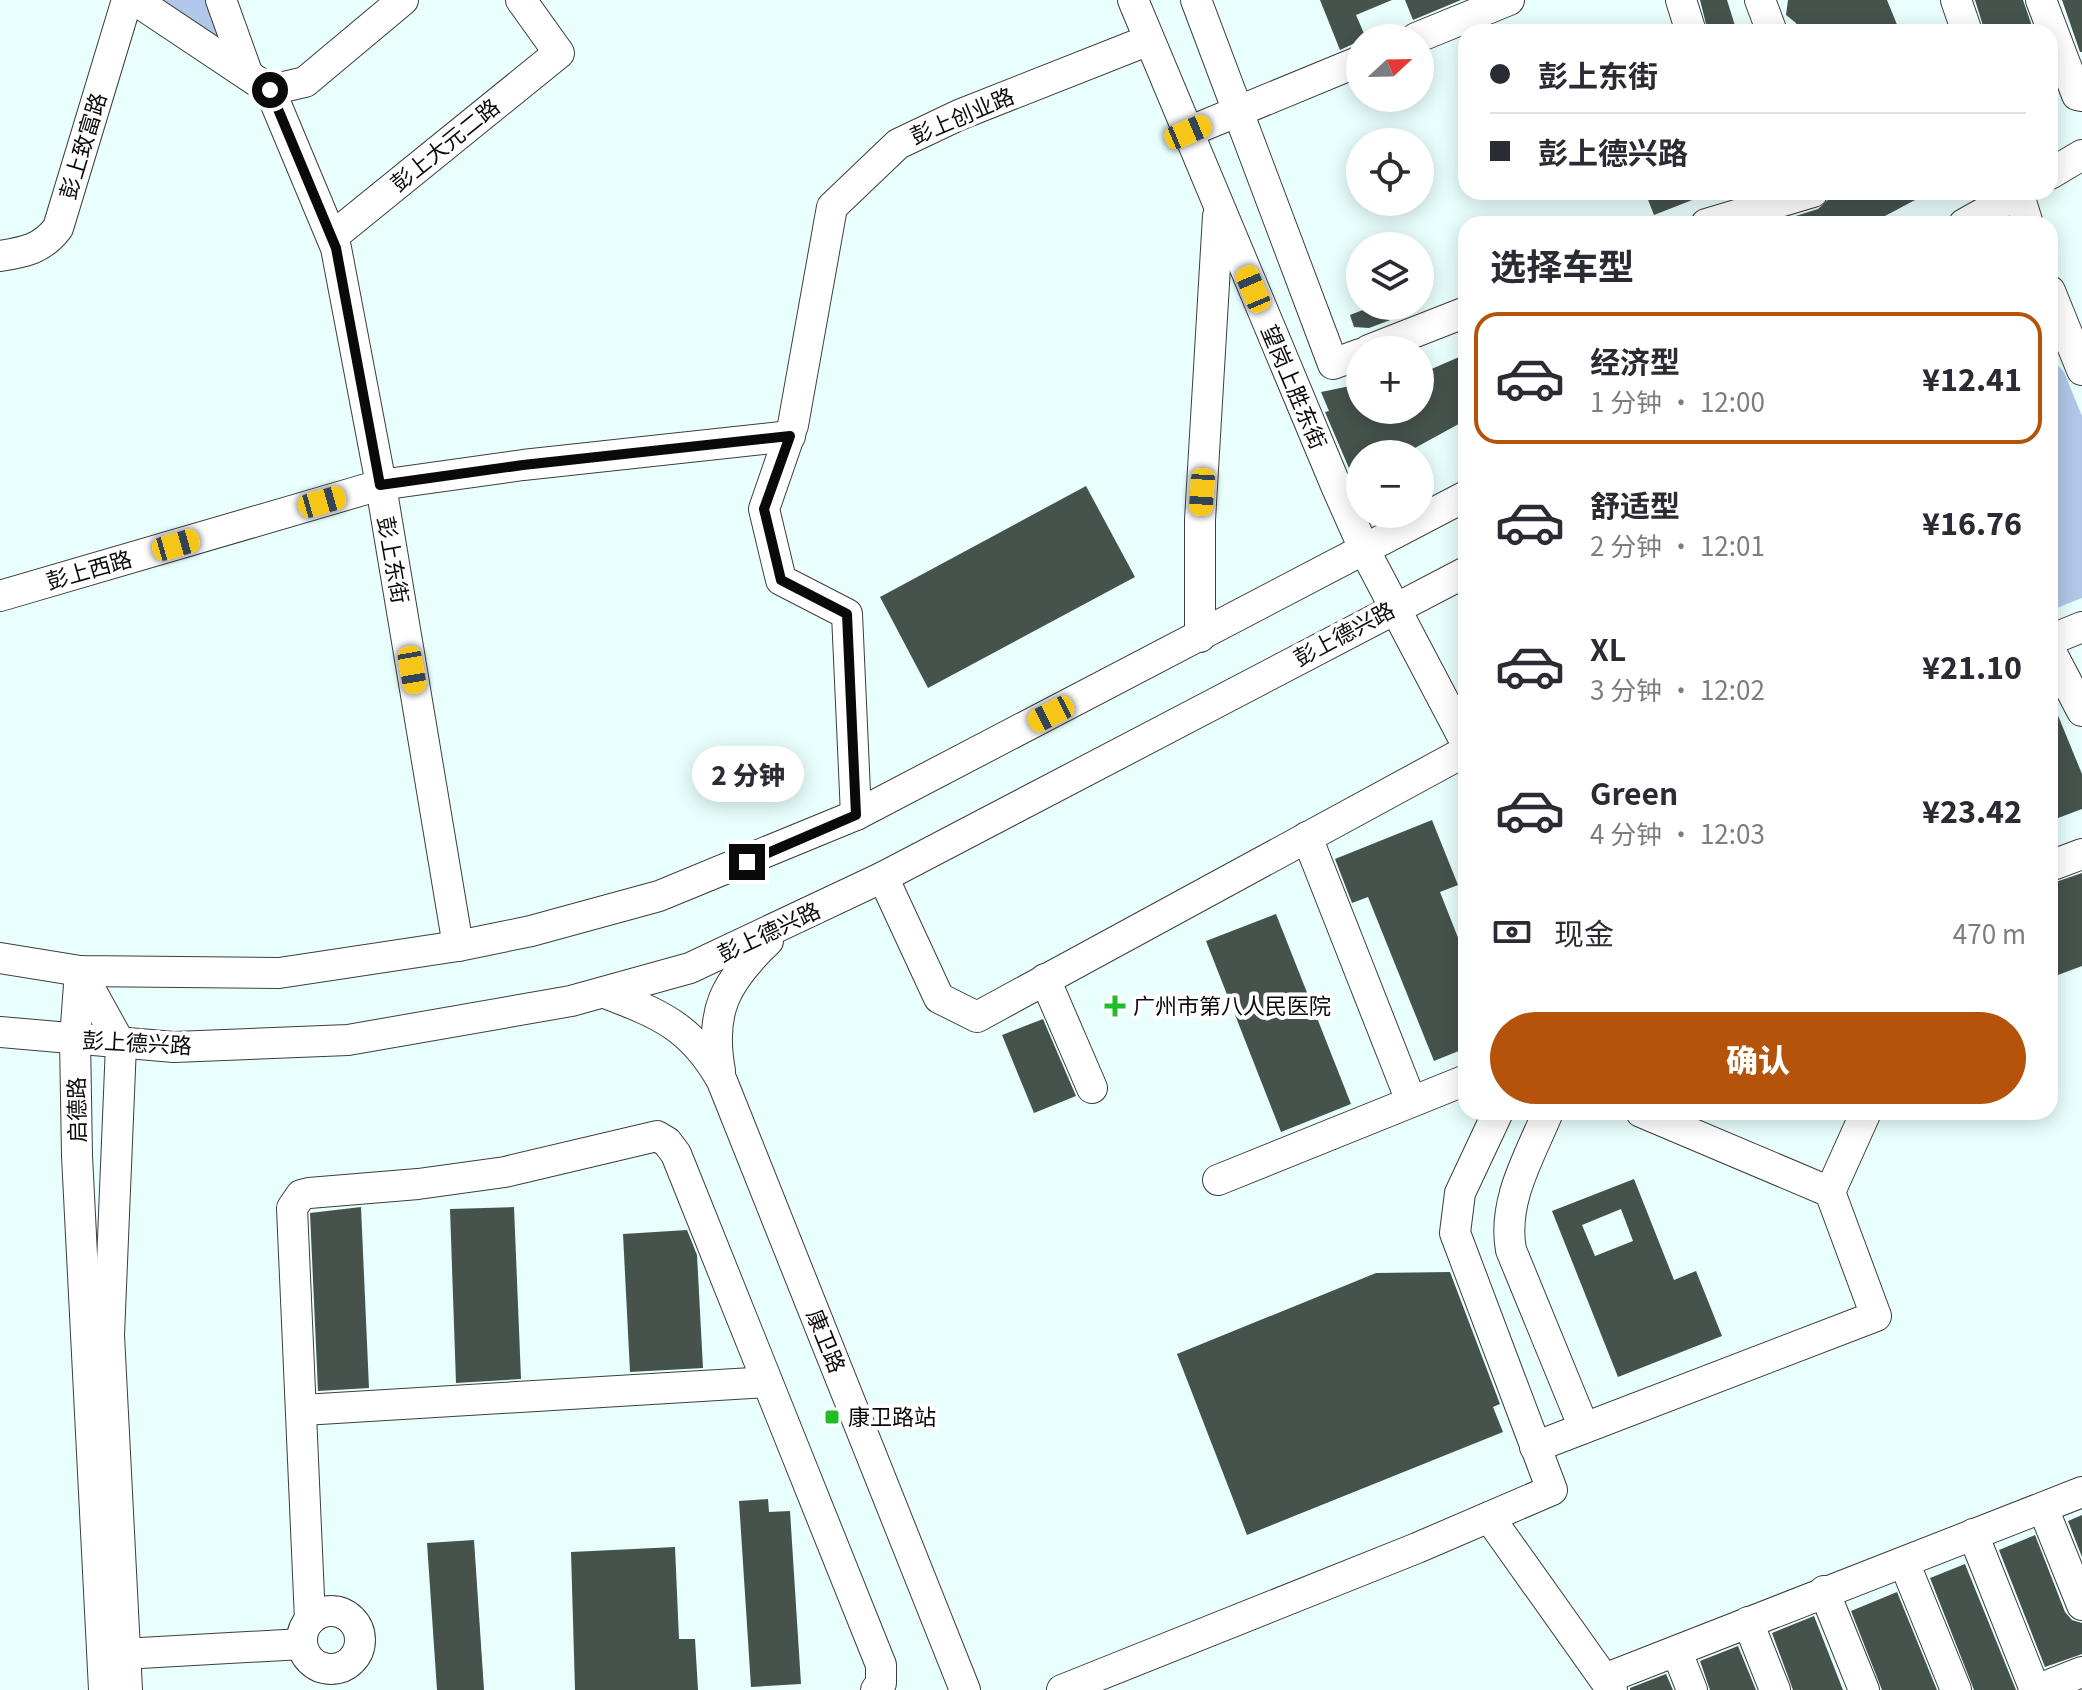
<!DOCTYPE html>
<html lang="zh">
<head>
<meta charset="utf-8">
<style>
	:root { --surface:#fff; --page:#f7f7f7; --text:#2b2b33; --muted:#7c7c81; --line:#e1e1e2; --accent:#b45309 }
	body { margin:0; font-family:Georgia,"Noto Sans SC",serif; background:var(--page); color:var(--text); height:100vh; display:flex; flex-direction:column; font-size:30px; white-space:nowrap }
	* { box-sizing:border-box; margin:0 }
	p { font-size:26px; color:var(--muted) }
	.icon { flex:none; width:44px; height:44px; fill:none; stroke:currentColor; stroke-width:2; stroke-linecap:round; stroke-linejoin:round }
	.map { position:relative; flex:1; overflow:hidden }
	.panel { position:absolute; left:1458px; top:216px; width:600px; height:904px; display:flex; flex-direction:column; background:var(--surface); border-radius:24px; box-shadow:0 4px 20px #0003 }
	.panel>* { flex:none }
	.hud { position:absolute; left:1458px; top:24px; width:600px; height:176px; border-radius:24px; box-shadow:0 4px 20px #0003; display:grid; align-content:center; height:176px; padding:0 32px; background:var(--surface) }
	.needle { width:52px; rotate:68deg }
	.fabs { position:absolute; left:1346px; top:24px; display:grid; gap:16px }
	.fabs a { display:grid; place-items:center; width:88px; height:88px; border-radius:50%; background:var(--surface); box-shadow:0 4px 20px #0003; font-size:40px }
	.end { position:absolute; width:36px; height:36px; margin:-18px; border:10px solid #0a0a0a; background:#fff; box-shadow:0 0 0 4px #fff }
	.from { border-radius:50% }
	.bubble { position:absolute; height:56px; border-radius:28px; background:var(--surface); box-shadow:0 4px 20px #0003; font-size:26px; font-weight:800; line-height:56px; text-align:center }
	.car { position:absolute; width:24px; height:48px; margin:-24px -12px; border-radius:10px; box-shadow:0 0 6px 2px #0007; background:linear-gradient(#f5c518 24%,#345 0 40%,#f5c518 0 76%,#345 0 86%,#f5c518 0) }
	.hud b { display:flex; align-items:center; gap:28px; height:76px; font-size:30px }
	.hud b+b { border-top:2px solid var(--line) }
	.hud i { width:20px; height:20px; background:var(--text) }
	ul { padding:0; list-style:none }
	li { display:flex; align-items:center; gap:24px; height:132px; margin:0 16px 12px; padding:0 16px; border:4px solid transparent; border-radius:24px }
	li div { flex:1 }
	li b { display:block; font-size:30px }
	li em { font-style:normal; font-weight:800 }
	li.on { border-color:var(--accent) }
	li>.icon { width:72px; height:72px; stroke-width:1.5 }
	h2 { padding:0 32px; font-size:36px; line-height:96px }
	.pay { display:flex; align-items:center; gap:20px; height:88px; padding:0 32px; font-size:30px }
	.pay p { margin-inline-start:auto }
	.button { display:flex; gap:16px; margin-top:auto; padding:16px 32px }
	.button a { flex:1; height:92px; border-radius:48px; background:var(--accent); color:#fff; font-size:32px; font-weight:800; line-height:92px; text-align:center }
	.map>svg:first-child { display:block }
	.green { fill:#b1c8ea }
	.building { fill:#46534d; fill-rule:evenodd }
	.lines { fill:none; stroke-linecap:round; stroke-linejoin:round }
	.minor-casing { stroke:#3d3d3d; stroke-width:32 }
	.minor { stroke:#fff; stroke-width:30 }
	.route { stroke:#0a0a0a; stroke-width:10 }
	.poi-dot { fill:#1fbd28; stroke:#fff; stroke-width:3 }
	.labels { text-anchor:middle; stroke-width:8; stroke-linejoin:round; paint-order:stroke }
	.street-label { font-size:22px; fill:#0a0a0a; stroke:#fff }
	.poi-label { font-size:22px; fill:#0a0a0a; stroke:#fff; text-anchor:start }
</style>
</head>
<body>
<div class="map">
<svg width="2082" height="1690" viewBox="0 0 2082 1690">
	<rect width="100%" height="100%" fill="#e8fffd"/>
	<g class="green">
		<polygon points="135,0 221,0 248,75"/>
		<polygon points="2050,357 2064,372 2082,416 2082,598 2057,608 2050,590"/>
	</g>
	<g class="building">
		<polygon points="1320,0 1392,0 1356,15 1366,38 1340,50"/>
		<polygon points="1405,0 1461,0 1413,20"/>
		<polygon points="1700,0 1727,0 1737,32 1708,32"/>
		<polygon points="1788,0 1887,0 1900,32 1799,32 1796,23 1786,15"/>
		<polygon points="1975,0 2023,0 2034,32 1985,32"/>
		<polygon points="2062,0 2082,0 2082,52 2080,52"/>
		<polygon points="1645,192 1709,192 1710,193 1654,215"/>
		<polygon points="1847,192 1930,192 1870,224 1770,224 1818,209 1829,199"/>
		<polygon points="1373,306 1388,306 1393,319 1369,328 1354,327 1350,315"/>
		<polygon points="1466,354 1466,420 1404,454 1360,454 1360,494 1325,412 1329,411 1321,392 1360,384 1360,410 1420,410 1420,374"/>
		<polygon points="1086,486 1135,577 928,688 880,597"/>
		<polygon points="2050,696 2082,774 2082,809 2050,821"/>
		<polygon points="1432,820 1458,885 1440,892 1466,958 1466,1048 1434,1061 1368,897 1352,903 1335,859"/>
		<polygon points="2082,873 2082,966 2050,978 2050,884"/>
		<polygon points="1276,914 1351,1104 1281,1132 1206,941"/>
		<polygon points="1043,1019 1076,1096 1034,1113 1002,1035"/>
		<path d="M1634,1179L1674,1280L1696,1271L1722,1336L1618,1377L1552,1211ZM1621,1209L1633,1241L1595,1256L1582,1225Z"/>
		<polygon points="361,1207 369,1388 318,1391 310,1213"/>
		<polygon points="514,1207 521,1379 456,1383 450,1209"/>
		<polygon points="687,1230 697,1255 703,1368 630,1372 623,1234"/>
		<polygon points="1450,1272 1500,1404 1493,1407 1503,1432 1247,1535 1177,1354 1376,1273"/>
		<polygon points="768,1499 769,1512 790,1511 801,1684 751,1687 739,1501"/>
		<polygon points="2082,1515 2082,1557 2068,1521"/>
		<polygon points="2035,1535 2065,1612 2072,1620 2082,1623 2082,1654 2045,1667 1999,1550"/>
		<polygon points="474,1540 484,1690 437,1690 427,1543"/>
		<polygon points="675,1547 679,1639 695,1639 698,1690 575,1690 571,1552"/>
		<polygon points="1965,1564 2016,1690 1974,1690 1930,1578"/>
		<polygon points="1897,1592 1937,1690 1882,1690 1851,1611"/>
		<polygon points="1814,1616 1843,1690 1793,1690 1772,1633"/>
		<polygon points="1738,1646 1756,1690 1710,1690 1700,1661"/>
		<polygon points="1666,1674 1673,1690 1630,1690 1630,1688"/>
	</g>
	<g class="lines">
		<g class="minor-casing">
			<g id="minor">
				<polyline points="135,0 270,90 336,248 379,474 458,946"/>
				<polyline points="221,0 248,75"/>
				<polyline points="1133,0 1337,488 1365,551 1466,743"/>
				<polyline points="1196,0 1333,364 1360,354"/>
				<polyline points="1681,0 1691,32"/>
				<polyline points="1760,0 1772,32"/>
				<polyline points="1956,0 1967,32"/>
				<polyline points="2041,0 2077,95 2082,96"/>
				<polyline points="1416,38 1509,0"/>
				<polyline points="270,90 305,82 403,0"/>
				<polyline points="1188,132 1360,61"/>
				<polyline points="2050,174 2082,155"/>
				<polyline points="2018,192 2028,224"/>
				<polyline points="1706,224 1813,192"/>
				<polyline points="1964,224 2021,192"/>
				<polyline points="332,237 559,53 521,0"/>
				<path d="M0,256C25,252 42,249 58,228L127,0"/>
				<polyline points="2050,291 2082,370"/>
				<polyline points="1369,350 1466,312"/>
				<polyline points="0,596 380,485 523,465 790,436"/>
				<polyline points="1200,637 1200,520 1218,216"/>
				<polyline points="2050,640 2082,627"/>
				<polyline points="2050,650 2082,711"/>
				<polyline points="856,815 847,614 781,580 764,509 793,425 832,207 898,144 959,115 1149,40"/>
				<polyline points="1307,837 1411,1101"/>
				<polyline points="2050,866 2082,854"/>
				<polyline points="883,877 939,998 977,1017 1466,751"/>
				<polyline points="0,958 80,971 279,973 458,946 531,931 659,896 856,815 1466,496"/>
				<polyline points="80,971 121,1045 109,1335 127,1690"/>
				<polyline points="80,971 75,1039 77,1156 104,1690"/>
				<polyline points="1045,979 1092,1088"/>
				<path d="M605,993C660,1014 692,1027 722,1081L965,1690"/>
				<polyline points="0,1032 174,1047 348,1040 571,1001 690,968 883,877 1466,572"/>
				<path d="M720,1071C709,1011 726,981 768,941"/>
				<path d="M1548,1112C1530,1156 1502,1201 1511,1250L1584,1428"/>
				<polyline points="1641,1112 1830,1192"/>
				<polyline points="1218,1180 1466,1080"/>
				<polyline points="303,1410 767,1382"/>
				<polyline points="1535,1447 1876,1316 1830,1192 1866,1112"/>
				<polyline points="2043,1508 2082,1605"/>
				<polyline points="1489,1517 1612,1690"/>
				<polyline points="1973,1534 2035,1690"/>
				<polyline points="1904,1562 1956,1690"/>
				<polyline points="1824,1591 1864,1690"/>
				<circle cx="331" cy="1640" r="29"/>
				<polyline points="310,1620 292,1208 301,1195 309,1193 418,1184 505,1172 657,1136 667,1142 676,1154 881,1665 881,1683 876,1690"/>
				<polyline points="1748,1622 1775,1690"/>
				<polyline points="1677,1652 1692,1690"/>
				<polyline points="105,1655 302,1644"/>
				<polyline points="1607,1678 2082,1492"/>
				<polyline points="1062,1690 1417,1548 1552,1490 1455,1233 1460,1193 1498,1112"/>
				<polyline points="2036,1690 2082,1672"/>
			</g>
		</g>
		<use href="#minor" class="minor"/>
	</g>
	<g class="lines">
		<polyline class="route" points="270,90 336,248 380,485 523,465 790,436 764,509 781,580 847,614 856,815 747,862"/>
	</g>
	<g class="poi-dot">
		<path d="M1111 994h8v8h8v8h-8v8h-8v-8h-8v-8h8z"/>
		<rect x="824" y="1409" width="16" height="16" rx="4"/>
	</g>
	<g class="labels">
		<g class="street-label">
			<text transform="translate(962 116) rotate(-23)" y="8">彭上创业路</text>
			<text transform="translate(445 145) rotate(-39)" y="8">彭上大元二路</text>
			<text transform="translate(83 146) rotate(-73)" y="8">彭上致富路</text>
			<text transform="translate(1294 387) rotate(67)" y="8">望岗上胜东街</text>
			<text transform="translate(393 560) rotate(80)" y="8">彭上东街</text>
			<text transform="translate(89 570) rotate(-16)" y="8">彭上西路</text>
			<text transform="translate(1344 634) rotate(-28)" y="8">彭上德兴路</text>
			<text transform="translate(769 932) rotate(-25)" y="8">彭上德兴路</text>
			<text transform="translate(137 1043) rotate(3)" y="8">彭上德兴路</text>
			<text transform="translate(77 1110) rotate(-91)" y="8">启德路</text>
			<text transform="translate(826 1341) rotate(68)" y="8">康卫路</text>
		</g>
		<g class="poi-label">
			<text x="1133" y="1014">广州市第八人民医院</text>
			<text x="848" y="1425">康卫路站</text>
		</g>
	</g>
</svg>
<div class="fabs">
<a><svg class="needle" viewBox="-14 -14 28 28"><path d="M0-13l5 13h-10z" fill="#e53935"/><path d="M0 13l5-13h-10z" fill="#7c7c81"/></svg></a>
<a><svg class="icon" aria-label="locate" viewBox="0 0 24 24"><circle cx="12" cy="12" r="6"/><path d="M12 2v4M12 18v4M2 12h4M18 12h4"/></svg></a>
<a><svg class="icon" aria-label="layers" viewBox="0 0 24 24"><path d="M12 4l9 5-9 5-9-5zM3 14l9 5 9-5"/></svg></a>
<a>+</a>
<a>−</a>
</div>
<i class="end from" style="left:270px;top:90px"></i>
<i class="end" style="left:747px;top:862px"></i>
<div class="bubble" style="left:692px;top:746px;width:112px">2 分钟</div>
<i class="car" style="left:1188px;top:132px;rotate:67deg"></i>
<i class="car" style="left:1253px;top:289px;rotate:337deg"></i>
<i class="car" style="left:1202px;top:492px;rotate:184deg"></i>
<i class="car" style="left:322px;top:502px;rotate:74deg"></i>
<i class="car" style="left:176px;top:545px;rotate:74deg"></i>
<i class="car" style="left:412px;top:670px;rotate:170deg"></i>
<i class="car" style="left:1051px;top:714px;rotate:243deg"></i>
<div class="hud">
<b><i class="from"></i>彭上东街</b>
<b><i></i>彭上德兴路</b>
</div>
<section class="panel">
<h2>选择车型</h2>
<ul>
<li class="on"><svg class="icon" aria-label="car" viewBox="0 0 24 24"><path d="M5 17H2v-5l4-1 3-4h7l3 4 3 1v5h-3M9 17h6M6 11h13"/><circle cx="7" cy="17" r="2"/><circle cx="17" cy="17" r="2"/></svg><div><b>经济型</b><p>1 分钟 · 12:00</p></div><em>¥12.41</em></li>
<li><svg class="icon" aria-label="car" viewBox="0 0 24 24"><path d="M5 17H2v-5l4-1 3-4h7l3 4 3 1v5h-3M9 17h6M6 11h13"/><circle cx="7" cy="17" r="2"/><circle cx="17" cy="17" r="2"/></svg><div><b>舒适型</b><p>2 分钟 · 12:01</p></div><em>¥16.76</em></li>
<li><svg class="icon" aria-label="car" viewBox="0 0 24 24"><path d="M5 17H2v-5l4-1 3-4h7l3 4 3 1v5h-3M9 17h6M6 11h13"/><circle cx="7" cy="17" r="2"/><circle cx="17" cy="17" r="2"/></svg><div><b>XL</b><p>3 分钟 · 12:02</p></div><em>¥21.10</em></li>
<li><svg class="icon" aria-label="car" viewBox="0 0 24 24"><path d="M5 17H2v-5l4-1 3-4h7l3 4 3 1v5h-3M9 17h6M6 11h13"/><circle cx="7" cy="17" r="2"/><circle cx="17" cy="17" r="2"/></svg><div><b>Green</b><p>4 分钟 · 12:03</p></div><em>¥23.42</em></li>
</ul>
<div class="pay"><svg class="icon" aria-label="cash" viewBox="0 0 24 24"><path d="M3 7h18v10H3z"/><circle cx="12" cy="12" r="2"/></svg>现金<p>470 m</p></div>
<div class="button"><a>确认</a></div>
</section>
</div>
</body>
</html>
